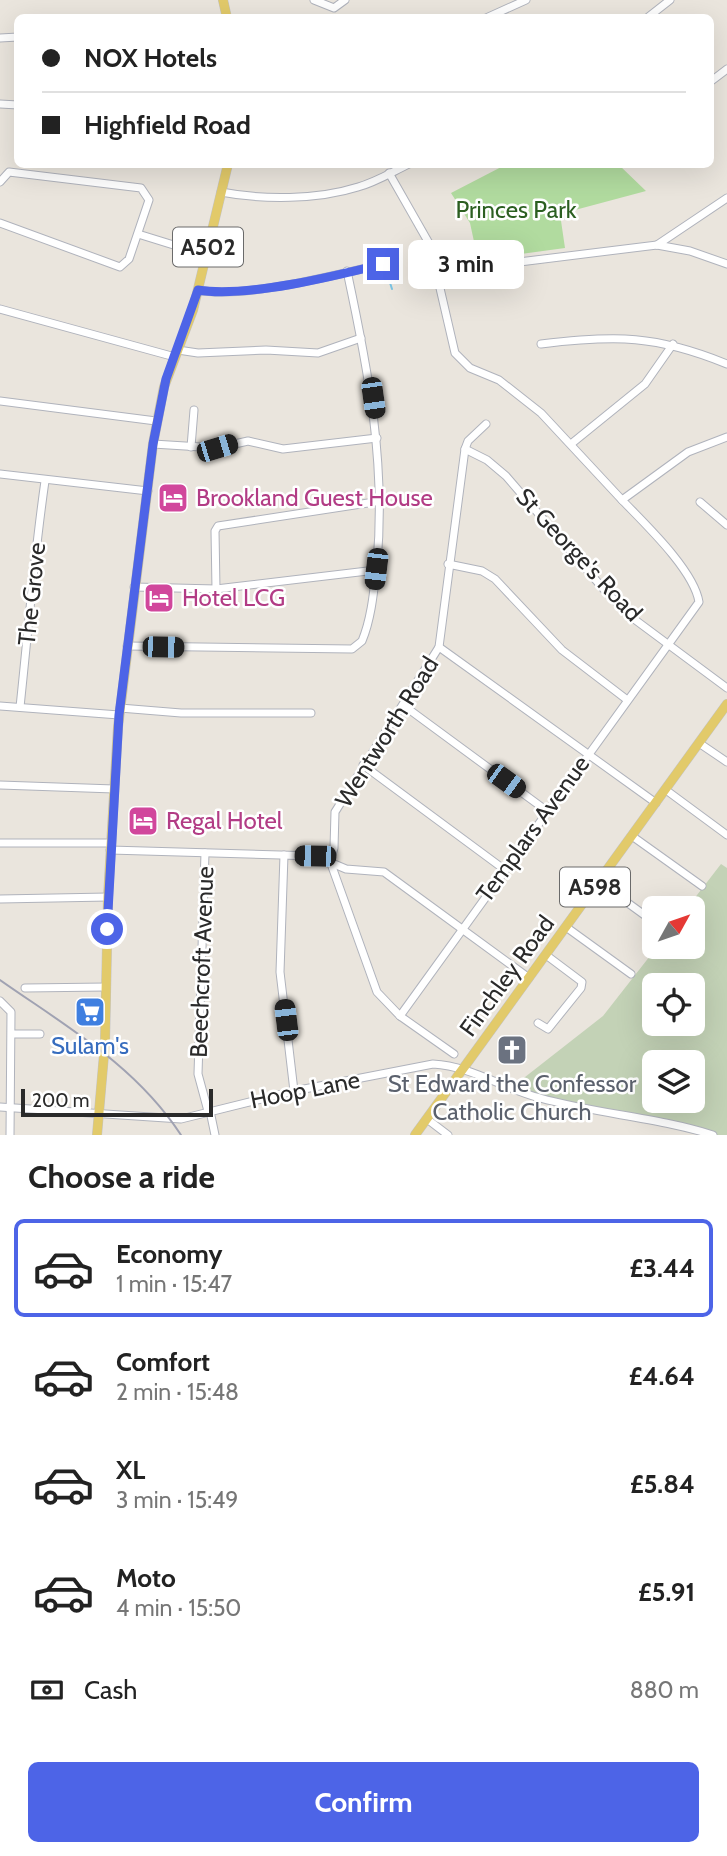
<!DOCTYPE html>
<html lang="en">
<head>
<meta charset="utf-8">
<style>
	:root { --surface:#fff; --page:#f6f6f6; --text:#222; --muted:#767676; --line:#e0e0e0; --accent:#4d64e7 }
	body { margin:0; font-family:Cabin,sans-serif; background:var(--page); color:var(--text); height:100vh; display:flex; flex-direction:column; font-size:26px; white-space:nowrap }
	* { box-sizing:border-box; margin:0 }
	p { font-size:23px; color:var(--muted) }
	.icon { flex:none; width:38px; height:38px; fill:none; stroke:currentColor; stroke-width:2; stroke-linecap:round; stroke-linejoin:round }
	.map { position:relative; height:1135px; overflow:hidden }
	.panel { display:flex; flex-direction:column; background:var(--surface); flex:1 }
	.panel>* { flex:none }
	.guide { position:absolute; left:14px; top:14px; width:700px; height:154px; border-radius:10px; box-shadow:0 7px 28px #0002; display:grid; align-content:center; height:154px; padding:0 28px; background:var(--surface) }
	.needle { width:46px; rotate:50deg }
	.fabs { position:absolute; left:642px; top:896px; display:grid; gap:14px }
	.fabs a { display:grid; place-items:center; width:63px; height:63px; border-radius:10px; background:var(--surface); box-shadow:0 7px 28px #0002; font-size:35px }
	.scale { position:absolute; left:21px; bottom:18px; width:192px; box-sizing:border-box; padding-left:7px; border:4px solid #2a2a2a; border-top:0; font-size:19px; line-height:24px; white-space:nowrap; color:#2a2a2a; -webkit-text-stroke:5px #fff; paint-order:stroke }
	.end { position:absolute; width:32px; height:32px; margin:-16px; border:9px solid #4d64e7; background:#fff; box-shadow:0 0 0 4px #fff }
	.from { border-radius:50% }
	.bubble { position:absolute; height:49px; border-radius:10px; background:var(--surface); box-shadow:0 7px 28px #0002; font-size:23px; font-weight:700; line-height:49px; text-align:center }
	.car { position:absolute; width:21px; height:42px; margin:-21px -10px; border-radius:9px; box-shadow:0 0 5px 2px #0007; background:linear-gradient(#222 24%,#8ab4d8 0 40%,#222 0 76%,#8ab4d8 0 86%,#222 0) }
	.guide b { display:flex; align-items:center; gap:24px; height:66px; font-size:26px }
	.guide b+b { border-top:2px solid var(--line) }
	.guide i { width:18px; height:18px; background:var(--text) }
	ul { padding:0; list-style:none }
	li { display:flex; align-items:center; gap:21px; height:98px; margin:0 14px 10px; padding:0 14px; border:4px solid transparent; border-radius:10px }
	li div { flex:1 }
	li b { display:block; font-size:26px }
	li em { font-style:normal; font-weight:700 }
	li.active { border-color:var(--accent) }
	li>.icon { width:63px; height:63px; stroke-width:1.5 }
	h2 { padding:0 28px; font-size:32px; line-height:84px }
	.pay { display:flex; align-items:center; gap:18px; height:77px; padding:0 28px; font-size:26px }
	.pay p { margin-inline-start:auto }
	.cta { display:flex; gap:14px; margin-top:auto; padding:14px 28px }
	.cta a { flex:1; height:80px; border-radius:10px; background:var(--accent); color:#fff; font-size:28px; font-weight:700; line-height:80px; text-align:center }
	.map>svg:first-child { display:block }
	.green { fill:#b1db9f }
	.cemetery { fill:#c3d2b6; fill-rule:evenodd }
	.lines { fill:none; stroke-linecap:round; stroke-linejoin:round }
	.stream { stroke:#7ac3e2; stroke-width:2 }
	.minor-casing { stroke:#b0b3bc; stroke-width:9 }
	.major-casing { stroke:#c3c3c3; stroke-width:10 }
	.minor { stroke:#fff; stroke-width:7 }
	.major { stroke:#e2ca6a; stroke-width:9 }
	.rail { stroke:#a0a2b2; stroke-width:2 }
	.route { stroke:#4d64e7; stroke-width:9 }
	.labels { text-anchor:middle; stroke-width:5; stroke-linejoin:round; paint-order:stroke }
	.shield { fill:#fff; stroke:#6a6a6a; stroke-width:2 }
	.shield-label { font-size:23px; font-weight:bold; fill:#2a2a2a }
	.park-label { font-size:24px; fill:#2c5f21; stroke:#fff }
	.hotel-label { font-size:24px; fill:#b23c85; stroke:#fff; text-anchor:start }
	.street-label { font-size:24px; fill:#2a2a2a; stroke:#fff }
	.shop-label { font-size:24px; fill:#366cbe; stroke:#fff }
	.worship-label { font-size:24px; fill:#5b616d; stroke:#fff }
</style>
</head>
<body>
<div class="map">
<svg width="727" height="1135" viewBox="0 0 727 1135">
	<rect width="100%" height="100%" fill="#eae5dd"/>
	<polygon class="green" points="507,164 619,165 646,191 560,214 565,248 478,260 470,223 451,193"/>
	<path class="cemetery" d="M721,864L727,868V1135H713L511,1088L603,1016L657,947H693V908H687ZM654,985H693V1024H654ZM654,1062H693V1101H654Z"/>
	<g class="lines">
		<g class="stream">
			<polyline points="377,247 382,260"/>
			<polyline points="385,267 392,289"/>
		</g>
		<g class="minor-casing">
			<g id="minor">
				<polyline points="314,0 334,8 345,0"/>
				<polyline points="486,18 526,0"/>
				<polyline points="647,18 670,0"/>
				<polyline points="0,38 18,37"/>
				<polyline points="710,82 727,69"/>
				<polyline points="0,104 18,105"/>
				<polyline points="389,173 430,245 455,353 470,368 499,380 541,413 622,500 688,452 727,437"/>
				<polyline points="0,182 9,172 141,188 149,200 129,259 120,267 0,223"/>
				<path d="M221,192C263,200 317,200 358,187C376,182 392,172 409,164"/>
				<polyline points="138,234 206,255"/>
				<polyline points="657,245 727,198"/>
				<polyline points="438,272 657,245 690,251 727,264"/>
				<path d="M198,290C244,299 336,275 383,264"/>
				<polyline points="0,309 175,357"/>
				<path d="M541,344C616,335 656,335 727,364"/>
				<polyline points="178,350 198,353 266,350 318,353 361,338"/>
				<polyline points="0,401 156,421"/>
				<polyline points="153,444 217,448 248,441 283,449 377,438"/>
				<polyline points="571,444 645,384 673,344"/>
				<polyline points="191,447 194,410"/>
				<polyline points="465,449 487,460 506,476 607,593 634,619 727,688"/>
				<polyline points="0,474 148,491"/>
				<polyline points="700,502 727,525"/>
				<polyline points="448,564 482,571 495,579 562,650 626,699"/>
				<polyline points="134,587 216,589 376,570"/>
				<polyline points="216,589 215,531 218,526 381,501"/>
				<path d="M127,646L352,649L362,641C372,617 374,588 377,563C386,462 368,369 347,271"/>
				<polyline points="439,647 656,803"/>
				<polyline points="403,705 547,811"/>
				<polyline points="0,706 119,715"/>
				<path d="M20,707C28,632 34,557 45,481"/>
				<polyline points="120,708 181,713 311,713"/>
				<polyline points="699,743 727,762"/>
				<polyline points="363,765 505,870"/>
				<polyline points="0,785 114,789"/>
				<polyline points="666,790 727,835"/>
				<polyline points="632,836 702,886"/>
				<polyline points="0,843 110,843"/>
				<polyline points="110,850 315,856 346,869 384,872 529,978"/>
				<polyline points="205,853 198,1074 208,1111"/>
				<polyline points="284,855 280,972 294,1091"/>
				<polyline points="599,882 654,922"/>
				<polyline points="0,899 108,897"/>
				<polyline points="566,927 631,974"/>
				<polyline points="25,988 106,987"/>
				<polyline points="0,1001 11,1012 10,1135"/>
				<path d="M400,1016L699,602C694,570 644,523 622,500"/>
				<polyline points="538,1023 548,1029 581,988 582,982 546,955"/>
				<polyline points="13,1034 40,1034"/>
				<polyline points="454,1054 400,1016 377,992 330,861 334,848 335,812 439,647 465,449 468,441 486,424"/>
				<path d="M0,1107L181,1119L294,1091L433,1064C471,1066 504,1089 540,1098C597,1114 656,1117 713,1135"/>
				<polyline points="210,1111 215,1135"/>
				<polyline points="427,1119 448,1135"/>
			</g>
		</g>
		<g class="major-casing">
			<g id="major">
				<polyline points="223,0 227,18"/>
				<polyline points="97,1135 105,1043 108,897 118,727 153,444 164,387 193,310 228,164"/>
				<polyline points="415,1135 727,704"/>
			</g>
		</g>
		<use href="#minor" class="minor"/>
		<use href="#major" class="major"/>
		<path class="rail" d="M0,980C67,1027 135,1065 181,1135"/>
	</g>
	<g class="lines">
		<path class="route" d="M107,929L119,715L153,444L166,379L198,290C246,298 335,276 383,264"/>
	</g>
	<defs>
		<g id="hotel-square" transform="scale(1.575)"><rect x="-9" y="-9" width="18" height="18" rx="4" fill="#d1479c" stroke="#fff"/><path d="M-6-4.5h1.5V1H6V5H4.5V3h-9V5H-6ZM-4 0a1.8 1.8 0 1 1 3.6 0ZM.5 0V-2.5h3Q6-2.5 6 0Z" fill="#fff"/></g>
		<g id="supermarket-square" transform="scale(1.575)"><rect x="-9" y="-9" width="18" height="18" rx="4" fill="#3f7fe0" stroke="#fff"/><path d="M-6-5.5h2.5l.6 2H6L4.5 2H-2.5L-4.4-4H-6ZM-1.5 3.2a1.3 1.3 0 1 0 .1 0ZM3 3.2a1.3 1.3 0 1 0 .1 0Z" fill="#fff"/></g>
		<g id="church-square" transform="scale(1.575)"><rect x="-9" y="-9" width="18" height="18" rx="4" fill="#6b7280" stroke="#fff"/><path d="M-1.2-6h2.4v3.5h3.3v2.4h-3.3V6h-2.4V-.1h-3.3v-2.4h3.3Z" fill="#fff"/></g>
	</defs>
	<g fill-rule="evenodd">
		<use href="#hotel-square" x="173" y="498"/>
		<use href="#hotel-square" x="159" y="598"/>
		<use href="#hotel-square" x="143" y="821"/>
		<use href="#supermarket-square" x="90" y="1012"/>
		<use href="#church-square" x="512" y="1050"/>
	</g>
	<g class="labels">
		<g class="shield">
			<rect x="173" y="227.5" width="70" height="39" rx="5"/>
			<rect x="560" y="867.5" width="70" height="39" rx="5"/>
		</g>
		<g class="shield-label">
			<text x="208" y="255">A502</text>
			<text x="595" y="895">A598</text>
		</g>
		<g class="park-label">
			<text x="516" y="218">Princes Park</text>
		</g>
		<g class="hotel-label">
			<text x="196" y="506">Brookland Guest House</text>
			<text x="182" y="606">Hotel LCG</text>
			<text x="166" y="829">Regal Hotel</text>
		</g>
		<g class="street-label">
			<text transform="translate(579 555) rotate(47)" y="8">St George's Road</text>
			<text transform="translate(32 594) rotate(-84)" y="8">The Grove</text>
			<text transform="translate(387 732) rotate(-58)" y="8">Wentworth Road</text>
			<text transform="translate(533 829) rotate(-54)" y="8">Templars Avenue</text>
			<text transform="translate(202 962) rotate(-88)" y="8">Beechcroft Avenue</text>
			<text transform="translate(507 976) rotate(-54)" y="8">Finchley Road</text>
			<text transform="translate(305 1090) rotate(-11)" y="8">Hoop Lane</text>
		</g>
		<g class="shop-label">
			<text x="90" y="1054">Sulam's</text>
		</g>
		<g class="worship-label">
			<text x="512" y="1092">St Edward the Confessor<tspan x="512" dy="28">Catholic Church</tspan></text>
		</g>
	</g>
</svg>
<div class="fabs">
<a><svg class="needle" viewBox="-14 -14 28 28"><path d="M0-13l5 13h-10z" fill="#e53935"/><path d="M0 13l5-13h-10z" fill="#767676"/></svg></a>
<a><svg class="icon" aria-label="locate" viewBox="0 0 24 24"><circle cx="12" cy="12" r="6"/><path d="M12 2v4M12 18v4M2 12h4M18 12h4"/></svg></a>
<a><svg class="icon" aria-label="layers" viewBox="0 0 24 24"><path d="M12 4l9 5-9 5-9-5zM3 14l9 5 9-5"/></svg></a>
</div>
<div class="scale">200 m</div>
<i class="end from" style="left:107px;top:929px"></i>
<i class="end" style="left:383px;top:264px"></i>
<div class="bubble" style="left:408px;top:240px;width:116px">3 min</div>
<i class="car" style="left:373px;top:398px;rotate:172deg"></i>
<i class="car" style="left:217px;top:448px;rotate:73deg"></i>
<i class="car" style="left:376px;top:569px;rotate:187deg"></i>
<i class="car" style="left:163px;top:647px;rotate:91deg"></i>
<i class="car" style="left:506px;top:781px;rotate:126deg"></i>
<i class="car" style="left:315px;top:856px;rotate:271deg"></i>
<i class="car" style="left:286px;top:1020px;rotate:353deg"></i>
<div class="guide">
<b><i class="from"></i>NOX Hotels</b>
<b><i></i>Highfield Road</b>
</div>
</div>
<section class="panel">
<h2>Choose a ride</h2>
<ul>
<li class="active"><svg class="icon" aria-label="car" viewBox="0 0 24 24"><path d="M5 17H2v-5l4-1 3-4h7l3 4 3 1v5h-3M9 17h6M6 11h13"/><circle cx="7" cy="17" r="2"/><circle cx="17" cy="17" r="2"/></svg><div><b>Economy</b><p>1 min · 15:47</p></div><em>£3.44</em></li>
<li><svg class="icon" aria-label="car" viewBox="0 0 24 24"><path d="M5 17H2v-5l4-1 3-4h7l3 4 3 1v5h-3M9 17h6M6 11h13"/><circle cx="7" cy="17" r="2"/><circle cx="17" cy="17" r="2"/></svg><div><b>Comfort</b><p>2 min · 15:48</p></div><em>£4.64</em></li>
<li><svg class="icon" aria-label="car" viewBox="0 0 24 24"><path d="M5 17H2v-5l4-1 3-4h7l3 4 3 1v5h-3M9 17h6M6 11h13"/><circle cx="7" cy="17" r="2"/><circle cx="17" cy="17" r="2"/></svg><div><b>XL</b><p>3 min · 15:49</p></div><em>£5.84</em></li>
<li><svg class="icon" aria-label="car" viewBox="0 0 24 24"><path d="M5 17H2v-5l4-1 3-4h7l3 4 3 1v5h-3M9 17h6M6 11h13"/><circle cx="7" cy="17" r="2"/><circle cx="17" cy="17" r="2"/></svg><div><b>Moto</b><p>4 min · 15:50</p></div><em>£5.91</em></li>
</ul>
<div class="pay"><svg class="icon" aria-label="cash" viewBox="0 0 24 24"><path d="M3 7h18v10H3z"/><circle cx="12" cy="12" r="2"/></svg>Cash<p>880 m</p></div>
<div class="cta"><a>Confirm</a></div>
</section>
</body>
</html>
